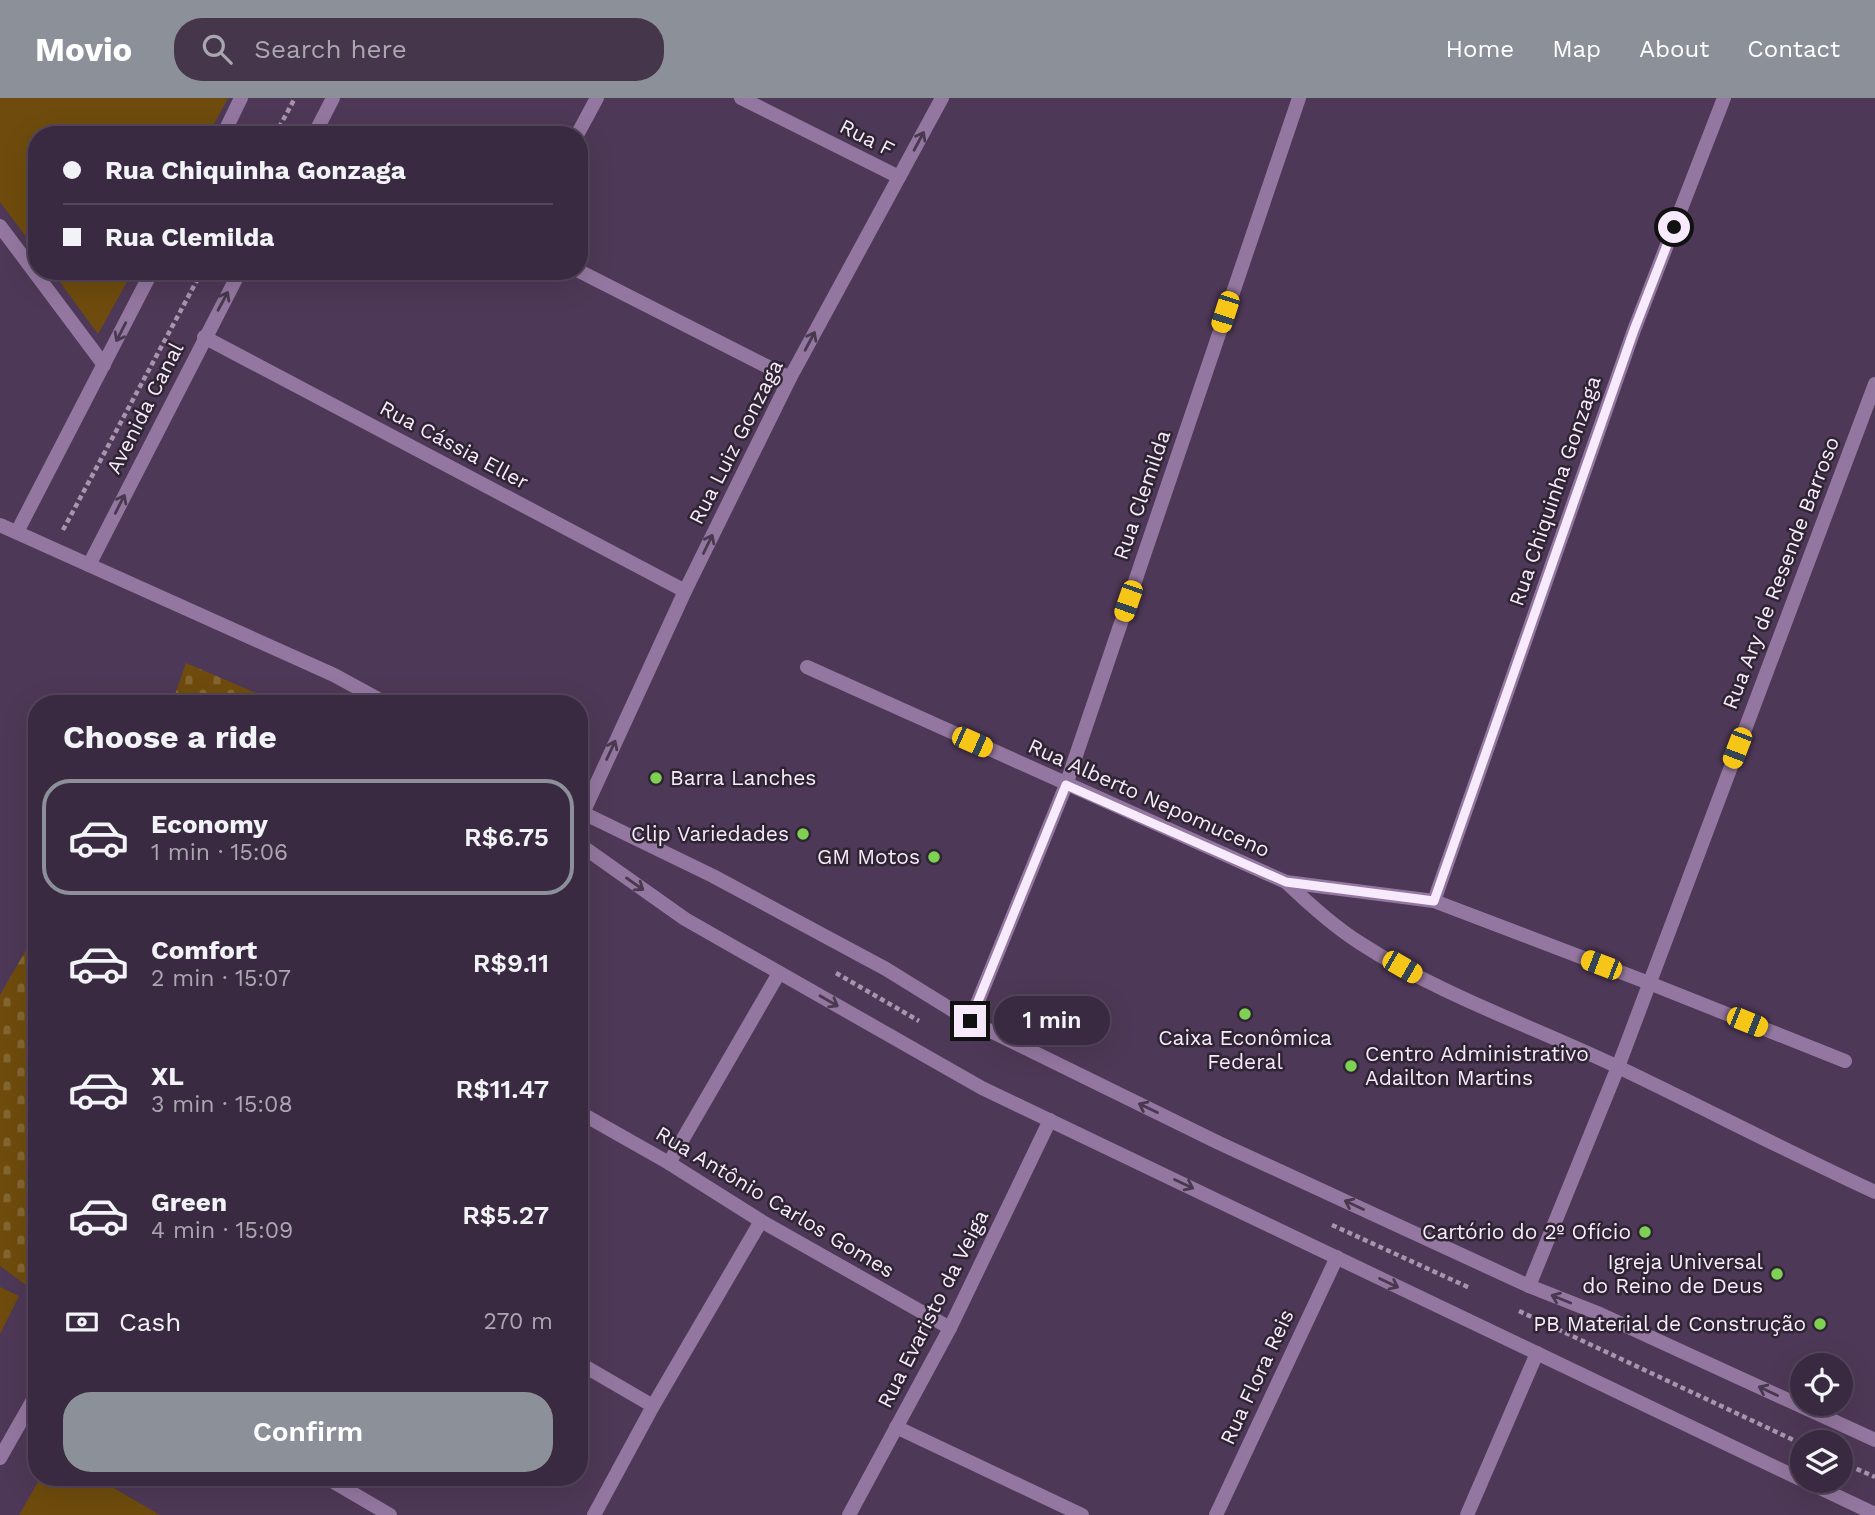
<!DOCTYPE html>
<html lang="en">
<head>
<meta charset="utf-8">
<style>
	:root { --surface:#3a2a41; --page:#45364c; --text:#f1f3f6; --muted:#aba7b1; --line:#54465a; --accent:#8c9099 }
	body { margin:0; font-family:"Work Sans",sans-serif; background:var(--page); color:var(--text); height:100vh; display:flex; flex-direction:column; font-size:26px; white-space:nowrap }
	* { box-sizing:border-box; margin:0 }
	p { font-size:23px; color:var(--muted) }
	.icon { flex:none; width:38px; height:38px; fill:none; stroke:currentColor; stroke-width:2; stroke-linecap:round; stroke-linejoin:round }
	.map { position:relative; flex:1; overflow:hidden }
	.sheet { position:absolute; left:28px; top:597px; width:560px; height:791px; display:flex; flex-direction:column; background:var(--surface); border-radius:28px; box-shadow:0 7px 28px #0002,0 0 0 2px var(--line) }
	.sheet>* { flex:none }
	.guide { position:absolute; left:28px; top:28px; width:560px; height:154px; border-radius:28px; box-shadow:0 7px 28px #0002,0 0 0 2px var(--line); display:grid; align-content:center; height:154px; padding:0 35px; background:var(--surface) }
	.tools { position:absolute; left:1790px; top:1255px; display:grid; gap:14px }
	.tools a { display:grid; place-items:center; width:63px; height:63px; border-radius:50%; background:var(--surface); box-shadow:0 7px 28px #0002,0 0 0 2px var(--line); font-size:35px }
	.end { position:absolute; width:32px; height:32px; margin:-16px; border:9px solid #f7eafd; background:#111; box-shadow:0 0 0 4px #111 }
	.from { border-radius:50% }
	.bubble { position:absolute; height:49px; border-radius:24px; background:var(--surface); box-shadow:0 7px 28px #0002,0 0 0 2px var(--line); font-size:23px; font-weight:600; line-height:49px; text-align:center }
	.car { position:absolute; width:21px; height:42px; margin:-21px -10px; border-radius:9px; box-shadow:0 0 5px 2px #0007; background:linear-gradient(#f5c518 24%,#345 0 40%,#f5c518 0 76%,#345 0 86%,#f5c518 0) }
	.guide b { display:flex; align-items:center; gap:24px; height:66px; font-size:26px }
	.guide b+b { border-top:2px solid var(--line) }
	.guide i { width:18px; height:18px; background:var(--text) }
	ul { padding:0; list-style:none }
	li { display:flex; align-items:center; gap:21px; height:116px; margin:0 14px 10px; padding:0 21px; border:4px solid transparent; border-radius:28px }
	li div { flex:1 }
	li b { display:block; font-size:26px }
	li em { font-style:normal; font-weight:600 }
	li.current { border-color:var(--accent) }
	li>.icon { width:63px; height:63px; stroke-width:1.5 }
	h2 { padding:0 35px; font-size:32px; line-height:84px }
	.pay { display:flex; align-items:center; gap:18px; height:77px; padding:0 35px; font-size:26px }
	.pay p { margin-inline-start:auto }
	.action { display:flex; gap:14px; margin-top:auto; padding:14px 35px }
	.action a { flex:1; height:80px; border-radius:28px; background:var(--accent); color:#fff; font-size:28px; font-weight:600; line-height:80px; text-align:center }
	header { display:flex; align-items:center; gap:42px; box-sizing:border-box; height:98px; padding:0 35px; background:var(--accent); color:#fff }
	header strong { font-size:33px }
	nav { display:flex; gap:38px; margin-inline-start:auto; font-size:24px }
	.search { width:490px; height:63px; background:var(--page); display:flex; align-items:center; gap:18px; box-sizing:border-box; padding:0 24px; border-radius:28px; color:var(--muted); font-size:26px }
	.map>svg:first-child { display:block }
	.green { fill:#6f4c0d }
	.cemetery { fill:url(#cemetery-stones) }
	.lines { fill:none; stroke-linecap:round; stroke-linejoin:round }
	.path { stroke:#a695ad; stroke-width:4.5; stroke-dasharray:5 3.5; stroke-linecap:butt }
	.minor { stroke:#9477a0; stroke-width:14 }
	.tertiary { stroke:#9477a0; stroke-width:14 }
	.oneway { stroke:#48394e }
	.route { stroke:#f7eafd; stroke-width:9 }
	.poi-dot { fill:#7ed153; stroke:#2e2432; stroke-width:2.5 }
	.labels { text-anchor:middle; stroke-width:5; stroke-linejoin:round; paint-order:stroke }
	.street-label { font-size:21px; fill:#f7eafd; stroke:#2e2432 }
	.poi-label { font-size:21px; fill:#f7eafd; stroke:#2e2432; text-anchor:end }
</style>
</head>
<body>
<header>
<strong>Movio</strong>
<div class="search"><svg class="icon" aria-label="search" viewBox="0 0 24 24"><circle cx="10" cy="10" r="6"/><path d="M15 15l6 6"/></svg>Search here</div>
<nav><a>Home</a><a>Map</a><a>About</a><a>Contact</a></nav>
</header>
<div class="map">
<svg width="1875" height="1417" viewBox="0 0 1875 1417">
	<defs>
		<pattern id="cemetery-stones" width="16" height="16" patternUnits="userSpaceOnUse" patternTransform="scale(1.75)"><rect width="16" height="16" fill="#6f4c0d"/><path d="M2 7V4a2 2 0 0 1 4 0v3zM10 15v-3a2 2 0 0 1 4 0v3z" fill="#846631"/></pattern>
	</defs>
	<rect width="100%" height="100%" fill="#4e3857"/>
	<g class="green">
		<polygon points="0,0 228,0 208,37 37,37 37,153 0,104"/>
		<polygon points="52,173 133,173 98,236"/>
		<polygon points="0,1189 19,1198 0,1236"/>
		<polygon points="41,1379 95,1379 160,1417 19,1417"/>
	</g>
	<g class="cemetery">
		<polygon points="186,565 279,605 172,605"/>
		<polygon points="37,833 37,1195 0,1168 0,897"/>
	</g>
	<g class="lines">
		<g class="path">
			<polyline points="275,37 295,0"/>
			<polyline points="63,432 202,173"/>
			<polyline points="836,875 919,923"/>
			<polyline points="1332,1127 1470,1190"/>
			<polyline points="1519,1213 1802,1346"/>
			<polyline points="1841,1364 1875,1379"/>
		</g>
		<g class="minor">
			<polyline points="741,0 899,79"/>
			<polyline points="223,37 241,0"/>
			<polyline points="314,37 333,0"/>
			<polyline points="577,37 597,0"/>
			<polyline points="0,128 104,267"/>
			<polyline points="579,173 790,280"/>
			<polyline points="204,239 685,493"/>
			<polyline points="17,434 152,173"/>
			<polyline points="89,467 240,173"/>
			<path d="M807,569L1286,784C1309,806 1333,828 1360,845C1440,897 1532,928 1618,969C1704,1010 1788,1054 1875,1094"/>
			<polyline points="583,715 685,493 790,280 942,0"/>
			<polyline points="1286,784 1434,803 1649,885 1845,963"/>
			<polyline points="1434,803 1634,232 1724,0"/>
			<polyline points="970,923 1066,687 1299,0"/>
			<polyline points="579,1014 669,1065 761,1123 950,1230"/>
			<polyline points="669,1065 779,875"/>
			<polyline points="1529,1188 1618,969 1875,286"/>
			<polyline points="579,1265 653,1308"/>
			<polyline points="896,1329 1082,1417"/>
			<polyline points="0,1360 37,1295"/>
			<polyline points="325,1379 390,1417"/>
			<polyline points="594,1417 653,1308 761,1123"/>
			<polyline points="849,1417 950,1230 1050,1022"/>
			<polyline points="1216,1417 1337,1159"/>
			<polyline points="1467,1417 1537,1255"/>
		</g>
		<g class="tertiary">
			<polyline points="0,427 334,577 387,606"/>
			<polyline points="579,713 713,778 886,871 970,923 1219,1045 1529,1188 1600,1216 1875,1342"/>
			<polyline points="579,746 685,821 982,990 1802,1382"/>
			<polyline points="1803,1382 1875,1416"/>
		</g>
	</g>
	<defs><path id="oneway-shaft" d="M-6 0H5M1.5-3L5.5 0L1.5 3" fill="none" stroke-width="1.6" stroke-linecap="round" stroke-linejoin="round" transform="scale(1.75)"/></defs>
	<g class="oneway">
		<use href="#oneway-shaft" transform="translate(919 43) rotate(-62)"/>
		<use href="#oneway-shaft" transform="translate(223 203) rotate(-62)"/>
		<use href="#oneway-shaft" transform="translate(121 234) rotate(117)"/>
		<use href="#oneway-shaft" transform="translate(810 243) rotate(-62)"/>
		<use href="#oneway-shaft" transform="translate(120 406) rotate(-63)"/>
		<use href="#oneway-shaft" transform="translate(708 446) rotate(-64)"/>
		<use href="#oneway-shaft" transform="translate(611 652) rotate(-65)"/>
		<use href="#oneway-shaft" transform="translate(635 786) rotate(35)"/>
		<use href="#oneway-shaft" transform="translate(829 903) rotate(30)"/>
		<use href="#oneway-shaft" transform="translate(1148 1010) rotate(-154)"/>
		<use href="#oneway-shaft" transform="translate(1184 1086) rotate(25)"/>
		<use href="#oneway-shaft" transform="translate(1354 1107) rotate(-155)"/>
		<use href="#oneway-shaft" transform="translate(1389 1185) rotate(26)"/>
		<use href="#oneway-shaft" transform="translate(1561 1201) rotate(-158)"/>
		<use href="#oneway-shaft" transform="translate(1768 1293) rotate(-155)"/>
	</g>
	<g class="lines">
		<polyline class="route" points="970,923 1066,687 1286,784 1434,803 1634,232 1674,129"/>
	</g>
	<g class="poi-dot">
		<circle cx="656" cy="680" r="7"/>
		<circle cx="803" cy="736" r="7"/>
		<circle cx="934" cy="759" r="7"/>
		<circle cx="1245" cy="916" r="7"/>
		<circle cx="1351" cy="968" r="7"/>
		<circle cx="1645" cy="1134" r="7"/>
		<circle cx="1777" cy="1176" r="7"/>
		<circle cx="1820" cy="1226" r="7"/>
	</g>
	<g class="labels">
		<g class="street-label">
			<text transform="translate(867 40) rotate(27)" y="7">Rua F</text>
			<text transform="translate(145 310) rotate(-63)" y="7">Avenida Canal</text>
			<text transform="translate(736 344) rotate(-63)" y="7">Rua Luiz Gonzaga</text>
			<text transform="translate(454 347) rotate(28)" y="7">Rua Cássia Eller</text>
			<text transform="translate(1555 393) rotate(-71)" y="7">Rua Chiquinha Gonzaga</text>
			<text transform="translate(1142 397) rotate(-71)" y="7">Rua Clemilda</text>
			<text transform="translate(1781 475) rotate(-69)" y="7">Rua Ary de Resende Barroso</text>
			<text transform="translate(1149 700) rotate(24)" y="7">Rua Alberto Nepomuceno</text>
			<text transform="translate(775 1104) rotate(31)" y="7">Rua Antônio Carlos Gomes</text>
			<text transform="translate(933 1211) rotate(-63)" y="7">Rua Evaristo da Veiga</text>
			<text transform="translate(1257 1279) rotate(-65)" y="7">Rua Flora Reis</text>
		</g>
		<g class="poi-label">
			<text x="670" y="687" text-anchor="start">Barra Lanches</text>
			<text x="789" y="743">Clip Variedades</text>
			<text x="920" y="766">GM Motos</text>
			<text x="1245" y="947" text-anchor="middle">Caixa Econômica<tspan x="1245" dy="24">Federal</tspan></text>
			<text x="1365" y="963" text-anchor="start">Centro Administrativo<tspan x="1365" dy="24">Adailton Martins</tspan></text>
			<text x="1631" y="1141">Cartório do 2º Ofício</text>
			<text x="1763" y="1171">Igreja Universal<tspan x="1763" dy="24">do Reino de Deus</tspan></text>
			<text x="1806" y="1233">PB Material de Construção</text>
		</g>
	</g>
</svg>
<div class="tools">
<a><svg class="icon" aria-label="locate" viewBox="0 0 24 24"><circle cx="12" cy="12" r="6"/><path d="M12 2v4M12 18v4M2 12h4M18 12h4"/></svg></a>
<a><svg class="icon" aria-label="layers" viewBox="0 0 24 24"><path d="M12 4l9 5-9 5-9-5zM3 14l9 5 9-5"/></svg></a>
</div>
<i class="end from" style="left:1674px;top:129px"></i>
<i class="end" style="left:970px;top:923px"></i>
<div class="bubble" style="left:994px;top:898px;width:116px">1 min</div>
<i class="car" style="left:1225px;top:214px;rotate:198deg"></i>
<i class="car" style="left:1128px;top:503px;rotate:199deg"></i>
<i class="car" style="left:972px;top:644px;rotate:114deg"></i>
<i class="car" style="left:1737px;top:650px;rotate:201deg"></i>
<i class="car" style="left:1601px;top:867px;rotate:291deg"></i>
<i class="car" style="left:1402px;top:869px;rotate:120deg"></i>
<i class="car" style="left:1747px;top:924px;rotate:112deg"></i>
<div class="guide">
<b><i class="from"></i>Rua Chiquinha Gonzaga</b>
<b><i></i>Rua Clemilda</b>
</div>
<section class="sheet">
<h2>Choose a ride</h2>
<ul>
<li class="current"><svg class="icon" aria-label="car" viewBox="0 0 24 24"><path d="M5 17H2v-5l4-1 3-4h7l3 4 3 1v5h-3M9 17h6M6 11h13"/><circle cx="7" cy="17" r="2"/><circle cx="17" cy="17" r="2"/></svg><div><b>Economy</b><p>1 min · 15:06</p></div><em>R$6.75</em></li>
<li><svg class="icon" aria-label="car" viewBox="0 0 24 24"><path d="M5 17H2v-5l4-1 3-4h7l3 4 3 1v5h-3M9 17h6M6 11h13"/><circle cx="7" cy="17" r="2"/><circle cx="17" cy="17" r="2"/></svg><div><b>Comfort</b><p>2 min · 15:07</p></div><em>R$9.11</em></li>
<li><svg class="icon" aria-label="car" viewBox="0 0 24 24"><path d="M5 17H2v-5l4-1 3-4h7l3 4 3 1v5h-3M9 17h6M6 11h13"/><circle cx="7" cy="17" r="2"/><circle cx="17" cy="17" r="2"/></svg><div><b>XL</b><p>3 min · 15:08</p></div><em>R$11.47</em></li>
<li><svg class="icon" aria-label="car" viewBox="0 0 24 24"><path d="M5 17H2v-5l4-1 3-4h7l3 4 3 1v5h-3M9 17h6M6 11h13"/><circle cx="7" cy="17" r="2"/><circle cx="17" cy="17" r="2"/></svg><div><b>Green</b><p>4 min · 15:09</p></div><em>R$5.27</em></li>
</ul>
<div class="pay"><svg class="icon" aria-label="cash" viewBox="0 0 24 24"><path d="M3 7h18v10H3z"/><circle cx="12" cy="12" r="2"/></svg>Cash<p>270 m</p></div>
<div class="action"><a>Confirm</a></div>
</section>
</div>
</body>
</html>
